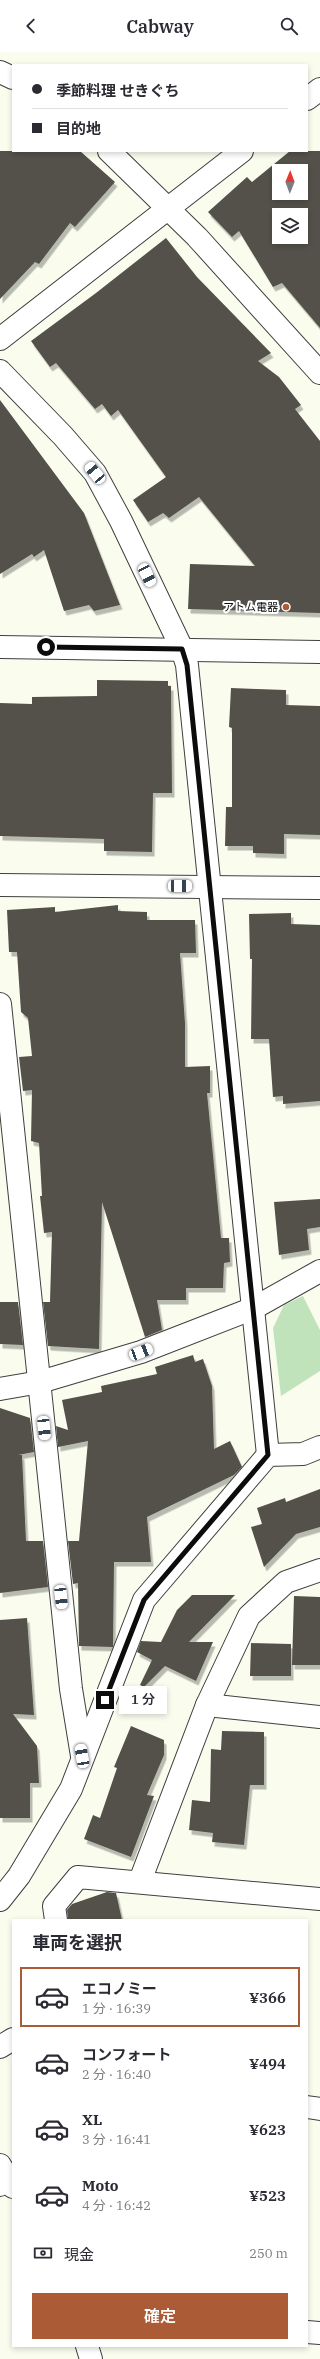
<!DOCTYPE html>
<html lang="ja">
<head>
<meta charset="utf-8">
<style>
	:root { --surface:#fff; --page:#f7f7f7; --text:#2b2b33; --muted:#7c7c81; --line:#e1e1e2; --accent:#ab5c36 }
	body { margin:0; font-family:"IBM Plex Serif","Noto Sans JP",serif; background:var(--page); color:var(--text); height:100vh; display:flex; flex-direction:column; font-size:15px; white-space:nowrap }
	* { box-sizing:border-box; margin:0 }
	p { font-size:13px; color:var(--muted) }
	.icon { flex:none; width:22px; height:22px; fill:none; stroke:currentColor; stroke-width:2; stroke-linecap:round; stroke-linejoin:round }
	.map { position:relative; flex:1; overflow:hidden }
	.panel { position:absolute; left:12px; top:1867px; width:296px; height:428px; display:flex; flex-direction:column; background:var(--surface); border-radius:0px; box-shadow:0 2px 6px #0003 }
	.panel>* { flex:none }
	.guide { position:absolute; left:12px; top:12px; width:296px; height:88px; border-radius:0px; box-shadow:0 2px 6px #0003; display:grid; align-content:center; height:88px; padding:0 20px; background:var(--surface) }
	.needle { width:26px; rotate:1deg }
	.buttons { position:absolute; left:272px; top:112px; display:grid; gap:8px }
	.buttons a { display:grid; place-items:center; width:36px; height:36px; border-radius:0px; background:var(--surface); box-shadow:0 2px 6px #0003; font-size:20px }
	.end { position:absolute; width:18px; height:18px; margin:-9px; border:5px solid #0c0c0c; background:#fff; box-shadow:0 0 0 2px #fff }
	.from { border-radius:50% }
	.bubble { position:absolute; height:28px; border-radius:0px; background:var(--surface); box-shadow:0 2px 6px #0003; font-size:13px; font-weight:600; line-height:28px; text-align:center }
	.car { position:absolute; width:12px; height:24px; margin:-12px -6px; border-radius:5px; box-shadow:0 0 3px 1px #0007; background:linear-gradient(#fff 24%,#345 0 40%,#fff 0 76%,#345 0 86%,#fff 0) }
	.guide b { display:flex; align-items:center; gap:14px; height:38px; font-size:15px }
	.guide b+b { border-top:1px solid var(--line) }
	.guide i { width:10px; height:10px; background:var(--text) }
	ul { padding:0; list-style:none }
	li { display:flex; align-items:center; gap:12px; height:60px; margin:0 8px 6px; padding:0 12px; border:2px solid transparent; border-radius:0px }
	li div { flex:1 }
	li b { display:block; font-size:15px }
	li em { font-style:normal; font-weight:600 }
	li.current { border-color:var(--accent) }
	li>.icon { width:36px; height:36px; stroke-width:1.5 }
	h2 { padding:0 20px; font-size:18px; line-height:48px }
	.pay { display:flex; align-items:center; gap:10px; height:44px; padding:0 20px; font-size:15px }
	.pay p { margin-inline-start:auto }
	.button { display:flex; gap:8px; margin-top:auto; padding:8px 20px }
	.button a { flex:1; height:46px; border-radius:0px; background:var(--accent); color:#fff; font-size:16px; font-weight:600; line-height:46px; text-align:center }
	header { display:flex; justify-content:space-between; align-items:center; height:52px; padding:0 20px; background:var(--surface); font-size:18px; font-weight:600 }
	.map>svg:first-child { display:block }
	.green { fill:#c1e3bb }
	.building { fill:#53514a; fill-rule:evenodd; filter:url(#shadow) }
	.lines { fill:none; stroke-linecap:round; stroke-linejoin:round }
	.minor-casing { stroke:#3f3f3f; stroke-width:24 }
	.tertiary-casing { stroke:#3f3f3f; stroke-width:24 }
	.minor { stroke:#fff; stroke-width:22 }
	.tertiary { stroke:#fff; stroke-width:22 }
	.route { stroke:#0c0c0c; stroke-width:5 }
	.poi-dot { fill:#ab5c36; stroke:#fff; stroke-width:1.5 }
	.labels { text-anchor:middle; stroke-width:4; stroke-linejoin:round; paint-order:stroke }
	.poi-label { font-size:11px; fill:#0c0c0c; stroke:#fff; text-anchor:end }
</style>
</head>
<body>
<header><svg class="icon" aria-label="back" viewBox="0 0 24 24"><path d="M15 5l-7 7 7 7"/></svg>Cabway<svg class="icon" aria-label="search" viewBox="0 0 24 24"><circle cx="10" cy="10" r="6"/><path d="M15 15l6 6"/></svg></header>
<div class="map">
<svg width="320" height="2307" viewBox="0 0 320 2307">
	<defs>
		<filter id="shadow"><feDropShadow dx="2.5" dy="4.5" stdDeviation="0" flood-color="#0004"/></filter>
	</defs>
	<rect width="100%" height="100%" fill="#fafdee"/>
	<polygon class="green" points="303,1244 320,1278 320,1319 281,1344 273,1276 284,1253"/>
	<g class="building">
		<polygon points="0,99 80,99 115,130 75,175 70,171 39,212 35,210 0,247"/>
		<path d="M290,99H320V276L282,231L273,235L239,179L232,185L208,160L247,125L252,130ZM279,119H301V141H279ZM279,163H301V185H279Z"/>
		<polygon points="166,186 197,225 271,301 258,309 279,325 301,353 295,357 320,389 320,561 188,557 190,512 255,514 199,445 169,466 163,461 148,470 133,448 166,425 118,358 111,364 102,352 95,357 56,311 50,315 31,289 96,241"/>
		<polygon points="0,348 84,461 120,553 94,559 89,553 64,559 44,498 34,505 32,502 0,522"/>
		<polygon points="97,628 168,629 168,634 171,634 172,741 153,741 152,800 104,799 104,787 0,784 0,651 32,652 32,645 97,644"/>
		<polygon points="231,636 286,638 286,653 320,654 320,783 284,782 284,802 253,801 253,794 225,794 226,755 232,755 232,676 229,675"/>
		<polygon points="118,853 118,859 147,860 147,868 195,868 196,901 180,901 185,971 185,1015 210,1014 210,1041 207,1041 221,1186 229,1186 230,1210 224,1211 223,1236 186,1236 186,1248 157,1248 162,1278 145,1285 102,1150 99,1297 48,1294 43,1250 50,1250 52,1180 44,1181 40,1144 42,1144 39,1091 31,1089 32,1038 23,1039 19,1005 32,1004 28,966 21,960 17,900 9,900 7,858 55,855 55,860"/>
		<polygon points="291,861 291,872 320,873 320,1049 283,1052 283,1044 273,1045 269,987 251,987 252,907 250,907 249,862"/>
		<polygon points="320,1147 320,1175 307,1177 309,1198 279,1203 274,1150"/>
		<polygon points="0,1250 18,1250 23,1293 0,1292"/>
		<polygon points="193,1303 195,1310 203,1307 212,1334 214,1397 230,1389 242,1415 234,1423 147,1465 151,1510 114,1510 113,1595 79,1594 78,1531 73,1532 68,1489 79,1489 88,1389 58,1395 56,1374 68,1378 62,1348 102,1340 101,1334 157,1322 155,1315"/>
		<polygon points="0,1356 30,1366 34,1400 18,1403 22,1403 26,1489 43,1489 48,1535 0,1541"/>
		<polygon points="320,1437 320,1475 296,1482 264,1515 251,1475 262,1472 257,1456 285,1446 286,1450"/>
		<polygon points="192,1543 235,1543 189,1590 213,1590 196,1629 165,1614 144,1635 140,1633 152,1608 137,1600 141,1589 161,1590 177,1558"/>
		<polygon points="294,1544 320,1545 320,1613 292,1613"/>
		<polygon points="27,1566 34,1663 13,1662 37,1694 39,1731 30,1731 30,1766 0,1766 0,1568"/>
		<polygon points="251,1591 291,1592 291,1624 250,1624"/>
		<polygon points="131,1674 164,1688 164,1703 147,1743 154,1744 131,1805 84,1787 93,1763 100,1766 117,1716 114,1715"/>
		<polygon points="222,1679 264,1680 264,1733 250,1733 244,1793 212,1790 213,1781 189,1778 192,1748 210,1750 211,1697 221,1698"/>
		<polygon points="107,1840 116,1841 122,1868 68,1868 67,1858 72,1852"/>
	</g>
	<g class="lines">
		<g class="minor-casing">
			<g id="minor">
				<polyline points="0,20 13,26"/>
				<polyline points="307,47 320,37"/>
				<polyline points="109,99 197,185 320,321"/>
				<polyline points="0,287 242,99"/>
				<polyline points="0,319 63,384 95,421 121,469 182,597 187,613 268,1403"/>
				<polyline points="0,833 320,836"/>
				<polyline points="0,952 71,1637 82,1704"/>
				<polyline points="207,1653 320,1665"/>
				<polyline points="140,1829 207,1653 249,1564 286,1530 320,1518"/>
				<polyline points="0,1848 19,1824 71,1737 144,1548 268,1403 303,1402 320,1395"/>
				<polyline points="56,1868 54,1854 78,1825 320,1847"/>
				<polyline points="0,1995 13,1987"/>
				<polyline points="0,2113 13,2135"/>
				<polyline points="307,2280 320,2281"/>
				<polyline points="87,2294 91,2307"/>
			</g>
		</g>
		<g class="tertiary-casing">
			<g id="tertiary">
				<polyline points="0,595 320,600"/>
				<polyline points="0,1337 40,1330 141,1300 254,1256 320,1219"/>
				<polyline points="307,2055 320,2057"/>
				<polyline points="0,2133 13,2124"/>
			</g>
		</g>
		<use href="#minor" class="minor"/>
		<use href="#tertiary" class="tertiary"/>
	</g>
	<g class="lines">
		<polyline class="route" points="46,595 182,597 187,613 268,1403 144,1548 105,1648"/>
	</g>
	<circle class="poi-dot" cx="286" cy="555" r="4"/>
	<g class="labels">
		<g class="poi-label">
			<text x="278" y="559">アトム電器</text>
		</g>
	</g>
</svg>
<div class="buttons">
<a><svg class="needle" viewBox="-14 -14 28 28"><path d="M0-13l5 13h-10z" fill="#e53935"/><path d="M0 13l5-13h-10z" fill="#7c7c81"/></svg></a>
<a><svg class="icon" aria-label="layers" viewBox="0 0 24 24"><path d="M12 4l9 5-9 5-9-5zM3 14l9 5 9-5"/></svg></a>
</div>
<i class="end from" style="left:46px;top:595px"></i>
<i class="end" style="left:105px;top:1648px"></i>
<div class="bubble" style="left:119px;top:1634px;width:48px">1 分</div>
<i class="car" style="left:95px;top:421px;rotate:320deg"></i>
<i class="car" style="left:147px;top:523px;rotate:154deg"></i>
<i class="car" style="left:180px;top:834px;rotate:90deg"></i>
<i class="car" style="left:141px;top:1300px;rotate:69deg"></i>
<i class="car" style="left:44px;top:1376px;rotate:174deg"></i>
<i class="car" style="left:61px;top:1545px;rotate:174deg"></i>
<i class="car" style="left:82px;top:1704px;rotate:350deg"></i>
<div class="guide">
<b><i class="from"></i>季節料理 せきぐち</b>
<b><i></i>目的地</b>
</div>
<section class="panel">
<h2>車両を選択</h2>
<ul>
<li class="current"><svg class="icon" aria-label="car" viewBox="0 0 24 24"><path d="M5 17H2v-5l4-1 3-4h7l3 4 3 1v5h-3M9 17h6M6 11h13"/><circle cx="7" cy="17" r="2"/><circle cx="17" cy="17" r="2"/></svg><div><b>エコノミー</b><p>1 分 · 16:39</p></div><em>¥366</em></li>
<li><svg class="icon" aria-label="car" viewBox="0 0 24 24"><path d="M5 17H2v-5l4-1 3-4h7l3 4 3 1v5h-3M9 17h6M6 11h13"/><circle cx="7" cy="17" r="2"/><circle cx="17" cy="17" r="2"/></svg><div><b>コンフォート</b><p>2 分 · 16:40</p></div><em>¥494</em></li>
<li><svg class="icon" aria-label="car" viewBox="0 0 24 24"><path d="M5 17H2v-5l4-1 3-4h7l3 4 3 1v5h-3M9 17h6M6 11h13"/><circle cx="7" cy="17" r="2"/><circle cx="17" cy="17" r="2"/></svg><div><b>XL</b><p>3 分 · 16:41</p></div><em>¥623</em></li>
<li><svg class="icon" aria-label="car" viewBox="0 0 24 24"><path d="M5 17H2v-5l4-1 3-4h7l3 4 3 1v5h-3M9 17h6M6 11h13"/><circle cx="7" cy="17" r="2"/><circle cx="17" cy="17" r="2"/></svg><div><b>Moto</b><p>4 分 · 16:42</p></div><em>¥523</em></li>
</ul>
<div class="pay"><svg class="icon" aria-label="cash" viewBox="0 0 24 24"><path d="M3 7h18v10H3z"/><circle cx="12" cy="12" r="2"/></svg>現金<p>250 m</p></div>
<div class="button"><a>確定</a></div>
</section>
</div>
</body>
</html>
